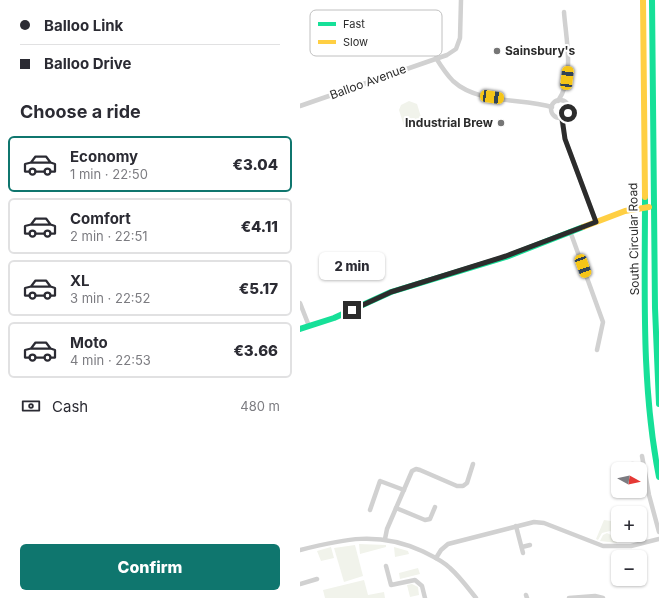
<!DOCTYPE html>
<html lang="en">
<head>
<meta charset="utf-8">
<style>
	:root { --surface:#fff; --page:#f2f2f3; --text:#2b2b33; --muted:#7c7c81; --line:#e1e1e2; --accent:#0f766e }
	body { margin:0; font-family:Inter,sans-serif; background:var(--page); color:var(--text); height:100vh; display:flex; flex-direction:column; font-size:15px; white-space:nowrap }
	* { box-sizing:border-box; margin:0 }
	p { font-size:13px; color:var(--muted) }
	.icon { flex:none; width:22px; height:22px; fill:none; stroke:currentColor; stroke-width:2; stroke-linecap:round; stroke-linejoin:round }
	.map { position:relative; flex:1; overflow:hidden }
	.sheet { display:flex; flex-direction:column; background:var(--surface); width:300px }
	.sheet>* { flex:none }
	.guide { display:grid; align-content:center; height:88px; padding:0 20px; background:var(--surface) }
	.needle { width:26px; rotate:98deg }
	.controls { position:absolute; left:311px; top:462px; display:grid; gap:8px }
	.controls a { display:grid; place-items:center; width:36px; height:36px; border-radius:6px; background:var(--surface); box-shadow:0 1px 3px #0004; font-size:20px }
	.end { position:absolute; width:18px; height:18px; margin:-9px; border:5px solid #2c2c2c; background:#fff; box-shadow:0 0 0 2px #fff }
	.from { border-radius:50% }
	.bubble { position:absolute; height:28px; border-radius:6px; background:var(--surface); box-shadow:0 1px 3px #0004; font-size:13px; font-weight:800; line-height:28px; text-align:center }
	.car { position:absolute; width:12px; height:24px; margin:-12px -6px; border-radius:5px; box-shadow:0 0 3px 1px #0007; background:linear-gradient(#f5c518 24%,#345 0 40%,#f5c518 0 76%,#345 0 86%,#f5c518 0) }
	.guide b { display:flex; align-items:center; gap:14px; height:38px; font-size:15px }
	.guide b+b { border-top:1px solid var(--line) }
	.guide i { width:10px; height:10px; background:var(--text) }
	ul { padding:0; list-style:none }
	li { display:flex; align-items:center; gap:12px; height:56px; margin:0 8px 6px; padding:0 12px; border:2px solid var(--line); border-radius:6px }
	li div { flex:1 }
	li b { display:block; font-size:15px }
	li em { font-style:normal; font-weight:800 }
	li.current { border-color:var(--accent) }
	li>.icon { width:36px; height:36px; stroke-width:1.5 }
	h2 { padding:0 20px; font-size:18px; line-height:48px }
	.pay { display:flex; align-items:center; gap:10px; height:44px; padding:0 20px; font-size:15px }
	.pay p { margin-inline-start:auto }
	.button { display:flex; gap:8px; margin-top:auto; padding:8px 20px }
	.button a { flex:1; height:46px; border-radius:6px; background:var(--accent); color:#fff; font-size:16px; font-weight:800; line-height:46px; text-align:center }
	main { display:flex; flex:1; min-height:0 }
	.map>svg:first-child { display:block }
	.green { fill:#f1f3eb }
	.lines { fill:none; stroke-linecap:round; stroke-linejoin:round }
	.street { stroke:#d1d1d1; stroke-width:4.5 }
	.fast { stroke:#16e098; stroke-width:6 }
	.slow { stroke:#ffcf43; stroke-width:6 }
	.route { stroke:#2c2c2c; stroke-width:5 }
	.poi-dot { fill:#767676; stroke:#fff; stroke-width:1.5 }
	.labels { text-anchor:middle; stroke-width:4; stroke-linejoin:round; paint-order:stroke }
	.poi-label { font-size:12px; font-weight:bold; fill:#2c2c2c; stroke:#fff; text-anchor:start }
	.street-label { font-size:12px; fill:#2c2c2c; stroke:#fff }
	.key { fill:#fff; stroke:#c0c0c0; stroke-width:1 }
	.key-label { font-size:11px; fill:#2c2c2c }
</style>
</head>
<body>
<main>
<section class="sheet">
<div class="guide">
<b><i class="from"></i>Balloo Link</b>
<b><i></i>Balloo Drive</b>
</div>
<h2>Choose a ride</h2>
<ul>
<li class="current"><svg class="icon" aria-label="car" viewBox="0 0 24 24"><path d="M5 17H2v-5l4-1 3-4h7l3 4 3 1v5h-3M9 17h6M6 11h13"/><circle cx="7" cy="17" r="2"/><circle cx="17" cy="17" r="2"/></svg><div><b>Economy</b><p>1 min · 22:50</p></div><em>€3.04</em></li>
<li><svg class="icon" aria-label="car" viewBox="0 0 24 24"><path d="M5 17H2v-5l4-1 3-4h7l3 4 3 1v5h-3M9 17h6M6 11h13"/><circle cx="7" cy="17" r="2"/><circle cx="17" cy="17" r="2"/></svg><div><b>Comfort</b><p>2 min · 22:51</p></div><em>€4.11</em></li>
<li><svg class="icon" aria-label="car" viewBox="0 0 24 24"><path d="M5 17H2v-5l4-1 3-4h7l3 4 3 1v5h-3M9 17h6M6 11h13"/><circle cx="7" cy="17" r="2"/><circle cx="17" cy="17" r="2"/></svg><div><b>XL</b><p>3 min · 22:52</p></div><em>€5.17</em></li>
<li><svg class="icon" aria-label="car" viewBox="0 0 24 24"><path d="M5 17H2v-5l4-1 3-4h7l3 4 3 1v5h-3M9 17h6M6 11h13"/><circle cx="7" cy="17" r="2"/><circle cx="17" cy="17" r="2"/></svg><div><b>Moto</b><p>4 min · 22:53</p></div><em>€3.66</em></li>
</ul>
<div class="pay"><svg class="icon" aria-label="cash" viewBox="0 0 24 24"><path d="M3 7h18v10H3z"/><circle cx="12" cy="12" r="2"/></svg>Cash<p>480 m</p></div>
<div class="button"><a>Confirm</a></div>
</section>
<div class="map">
<svg width="359" height="598" viewBox="0 0 359 598">
	<rect width="100%" height="100%" fill="#fff"/>
	<g class="green">
		<polygon points="109,101 117,104 122,120 104,126 99,110 101,105"/>
		<polygon points="304,520 318,522 318,535 320,535 321,542 318,536 310,531 302,533 298,540 296,539"/>
		<polygon points="307,533 315,537 317,543 300,541 303,535"/>
		<polygon points="59,544 86,545 86,547 60,554"/>
		<polygon points="55,545 63,576 44,582 34,548"/>
		<polygon points="31,547 34,558 21,561 17,551"/>
		<polygon points="94,547 108,551 109,554 95,557"/>
		<polygon points="118,568 120,574 100,579 99,573"/>
		<polygon points="64,580 68,595 84,592 85,598 25,598 23,590"/>
		<polygon points="112,584 118,587 119,595 110,597 107,585"/>
	</g>
	<g class="lines">
		<g class="street">
			<path d="M136,58C141,66 146,74 153,81C178,104 221,98 252,107"/>
			<circle cx="260" cy="109" r="9"/>
			<path d="M258,101C275,76 266,40 264,12"/>
			<polyline points="0,106 147,55 156,49 160,38 161,0"/>
			<polyline points="261,118 265,139 296,222"/>
			<polyline points="270,231 303,322 297,350"/>
			<polyline points="0,303 9,326"/>
			<polyline points="342,456 349,495 359,532"/>
			<polyline points="332,464 343,465"/>
			<polyline points="96,508 125,520 130,519 135,507"/>
			<polyline points="70,510 80,481 104,490"/>
			<polyline points="216,526 223,553"/>
			<polyline points="85,539 87,529 112,471 116,469 120,470 157,486 163,486 167,483 173,464"/>
			<polyline points="222,547 230,545"/>
			<path d="M0,550C44,539 78,531 122,551C132,556 142,560 150,568C160,577 168,588 176,598"/>
			<polyline points="136,558 141,550 148,544 234,522 244,523 303,546 331,546 359,539"/>
			<polyline points="86,566 91,585 115,580 122,586 125,598"/>
			<polyline points="0,584 17,579"/>
			<polyline points="226,595 227,598"/>
			<polyline points="269,598 295,596 303,598"/>
		</g>
		<g class="fast">
			<polyline points="352,0 355,308 359,404"/>
			<path d="M345,197C345,291 341,385 359,477"/>
			<polyline points="0,329 34,318 91,292 206,257 283,227"/>
		</g>
		<g class="slow">
			<polyline points="343,0 345,197"/>
			<polyline points="283,227 325,211 349,207"/>
		</g>
	</g>
	<g class="lines">
		<polyline class="route" points="52,310 91,292 206,256 296,222 265,139 262,118 268,113"/>
	</g>
	<g class="poi-dot">
		<circle cx="197" cy="51" r="4"/>
		<circle cx="201" cy="123" r="4"/>
	</g>
	<g class="labels">
		<g class="poi-label">
			<text x="205" y="55">Sainsbury's</text>
			<text x="193" y="127" text-anchor="end">Industrial Brew</text>
		</g>
		<g class="street-label">
			<text transform="translate(68 82) rotate(-20)" y="4">Balloo Avenue</text>
			<text transform="translate(334 239) rotate(-91)" y="4">South Circular Road</text>
		</g>
	</g>
	<rect x="10" y="10" width="132" height="46" rx="6" class="key"/>
	<rect x="18" y="22" width="18" height="4" fill="#16e098"/>
	<rect x="18" y="40" width="18" height="4" fill="#ffcf43"/>
	<g class="key-label">
		<text x="43" y="28">Fast</text>
		<text x="43" y="46">Slow</text>
	</g>
</svg>
<div class="controls">
<a><svg class="needle" viewBox="-14 -14 28 28"><path d="M0-13l5 13h-10z" fill="#e53935"/><path d="M0 13l5-13h-10z" fill="#7c7c81"/></svg></a>
<a>+</a>
<a>−</a>
</div>
<i class="end from" style="left:268px;top:113px"></i>
<i class="end" style="left:52px;top:310px"></i>
<div class="bubble" style="left:19px;top:252px;width:66px">2 min</div>
<i class="car" style="left:267px;top:78px;rotate:7deg"></i>
<i class="car" style="left:192px;top:97px;rotate:98deg"></i>
<i class="car" style="left:283px;top:266px;rotate:160deg"></i>
</div>
</main>
</body>
</html>
